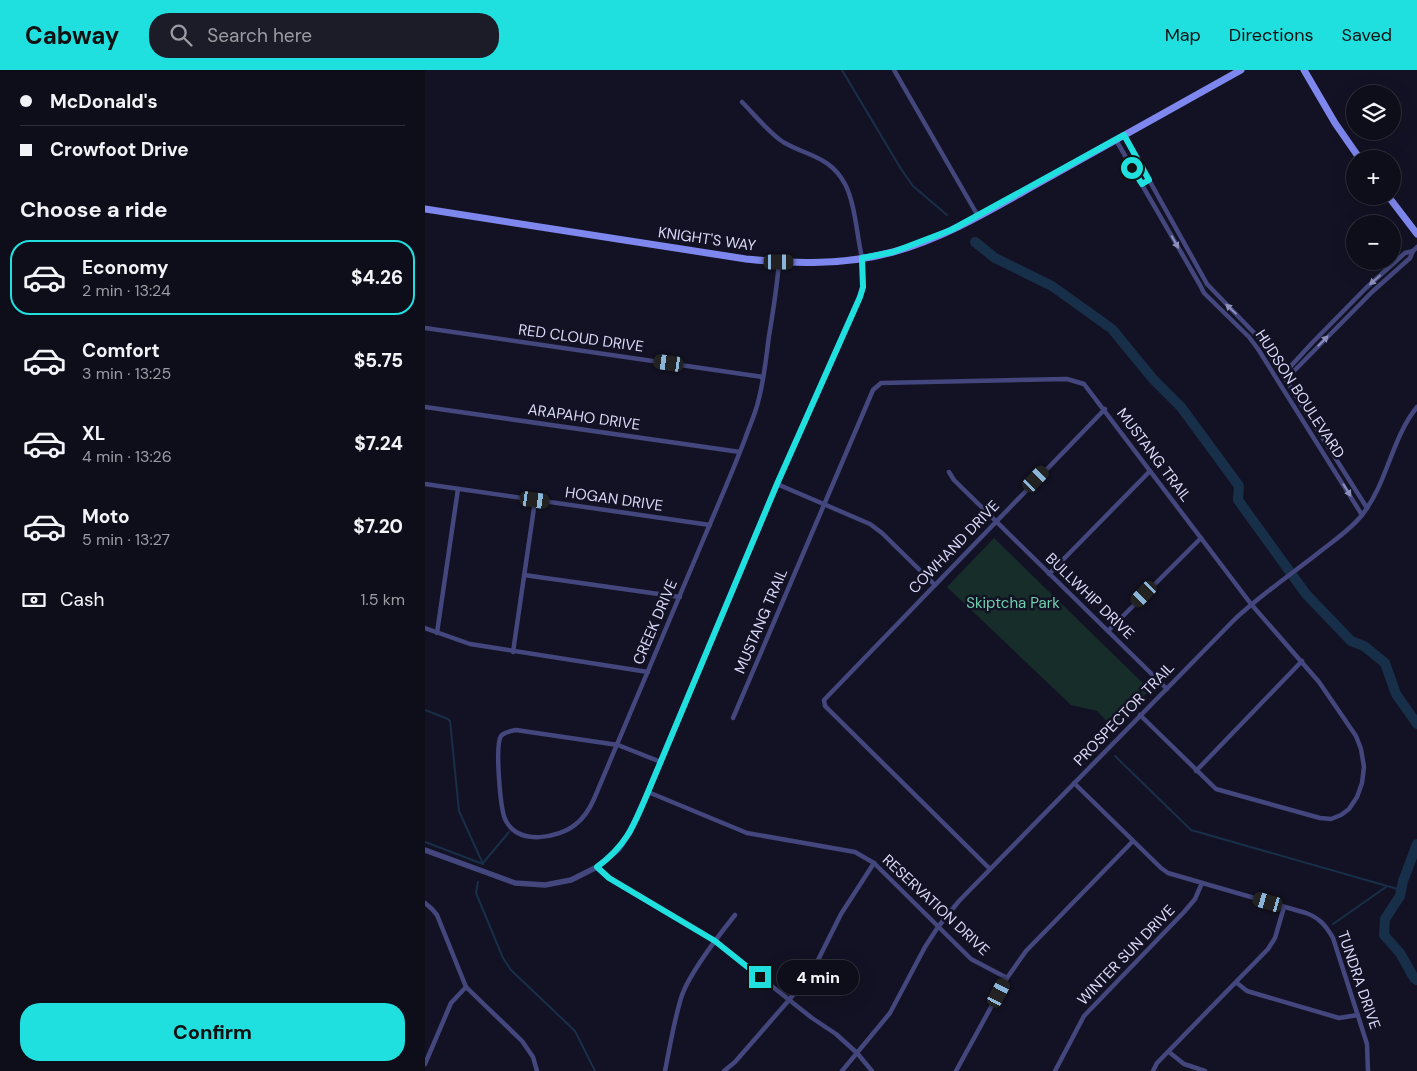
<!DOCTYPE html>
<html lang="en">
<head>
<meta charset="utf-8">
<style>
	:root { --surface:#0e0e1b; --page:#1c1c28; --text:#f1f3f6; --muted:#9b9ca3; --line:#2e2e3a; --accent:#20e0df }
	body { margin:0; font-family:"DM Sans",sans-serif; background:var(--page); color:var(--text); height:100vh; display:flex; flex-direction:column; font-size:19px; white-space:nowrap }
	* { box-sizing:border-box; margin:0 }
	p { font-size:16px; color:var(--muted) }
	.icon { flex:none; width:28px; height:28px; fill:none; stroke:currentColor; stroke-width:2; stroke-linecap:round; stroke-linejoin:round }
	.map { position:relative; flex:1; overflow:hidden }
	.drawer { display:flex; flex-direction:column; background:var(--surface); width:425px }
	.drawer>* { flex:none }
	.hud { display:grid; align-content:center; height:110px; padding:0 20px; background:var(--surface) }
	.buttons { position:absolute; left:921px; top:15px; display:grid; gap:10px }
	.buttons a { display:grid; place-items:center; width:55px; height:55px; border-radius:50%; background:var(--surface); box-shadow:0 5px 20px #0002,0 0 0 1px var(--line); font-size:25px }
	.end { position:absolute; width:22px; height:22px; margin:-11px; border:6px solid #20e0df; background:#111; box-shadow:0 0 0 2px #111 }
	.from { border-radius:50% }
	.bubble { position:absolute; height:35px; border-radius:18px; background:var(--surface); box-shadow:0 5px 20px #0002,0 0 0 1px var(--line); font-size:16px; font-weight:800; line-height:35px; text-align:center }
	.car { position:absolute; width:15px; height:30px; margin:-15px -8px; border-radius:6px; box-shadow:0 0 4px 1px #0007; background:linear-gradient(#222 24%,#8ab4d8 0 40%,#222 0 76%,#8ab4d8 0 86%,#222 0) }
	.hud b { display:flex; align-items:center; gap:18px; height:48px; font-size:19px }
	.hud b+b { border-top:1px solid var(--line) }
	.hud i { width:12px; height:12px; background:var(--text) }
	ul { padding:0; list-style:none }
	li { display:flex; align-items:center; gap:15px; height:75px; margin:0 10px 8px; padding:0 10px; border:2px solid transparent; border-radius:20px }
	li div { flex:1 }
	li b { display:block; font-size:19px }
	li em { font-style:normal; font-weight:800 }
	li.selected { border-color:var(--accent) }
	li>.icon { width:45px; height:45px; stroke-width:1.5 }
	h2 { padding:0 20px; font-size:22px; line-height:60px }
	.pay { display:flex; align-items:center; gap:12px; height:55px; padding:0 20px; font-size:19px }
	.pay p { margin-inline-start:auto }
	.cta { display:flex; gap:10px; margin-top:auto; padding:10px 20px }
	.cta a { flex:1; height:58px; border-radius:20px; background:var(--accent); color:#111; font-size:20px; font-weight:800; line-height:58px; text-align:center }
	header { display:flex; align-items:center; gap:30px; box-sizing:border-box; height:70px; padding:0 25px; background:var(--accent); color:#111 }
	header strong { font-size:24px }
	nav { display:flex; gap:28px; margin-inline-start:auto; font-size:18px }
	.search { width:350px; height:45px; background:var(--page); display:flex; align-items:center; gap:12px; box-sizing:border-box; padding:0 18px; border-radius:20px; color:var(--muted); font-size:19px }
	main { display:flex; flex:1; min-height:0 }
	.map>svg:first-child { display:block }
	.green { fill:#162d2a }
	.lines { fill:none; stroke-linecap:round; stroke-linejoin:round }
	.stream { stroke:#172f48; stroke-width:2 }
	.river { stroke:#172f48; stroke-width:10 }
	.minor { stroke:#43477d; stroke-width:4.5 }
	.tertiary { stroke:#43477d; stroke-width:5.5 }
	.secondary { stroke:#7e87ed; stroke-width:7 }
	.oneway { fill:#8e90bc }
	.route { stroke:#20e0df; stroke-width:6 }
	.labels { text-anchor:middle; stroke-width:5; stroke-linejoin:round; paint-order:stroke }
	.street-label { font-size:15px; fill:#dadafa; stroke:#131224 }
	.park-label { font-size:15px; fill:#6fd1ae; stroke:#131224 }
</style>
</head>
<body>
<header>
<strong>Cabway</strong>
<div class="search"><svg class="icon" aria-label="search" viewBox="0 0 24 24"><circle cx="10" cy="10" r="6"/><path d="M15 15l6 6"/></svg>Search here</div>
<nav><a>Map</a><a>Directions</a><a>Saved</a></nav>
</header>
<main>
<section class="drawer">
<div class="hud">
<b><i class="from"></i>McDonald's</b>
<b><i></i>Crowfoot Drive</b>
</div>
<h2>Choose a ride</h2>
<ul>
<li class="selected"><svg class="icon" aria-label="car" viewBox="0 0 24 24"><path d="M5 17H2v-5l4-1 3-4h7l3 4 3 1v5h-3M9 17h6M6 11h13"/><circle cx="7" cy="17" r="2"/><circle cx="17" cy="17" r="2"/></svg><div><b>Economy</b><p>2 min · 13:24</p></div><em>$4.26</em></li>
<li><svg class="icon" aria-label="car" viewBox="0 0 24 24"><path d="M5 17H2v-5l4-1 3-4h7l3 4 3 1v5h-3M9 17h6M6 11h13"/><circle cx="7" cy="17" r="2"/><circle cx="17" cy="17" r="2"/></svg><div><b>Comfort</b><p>3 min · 13:25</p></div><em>$5.75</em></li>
<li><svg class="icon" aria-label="car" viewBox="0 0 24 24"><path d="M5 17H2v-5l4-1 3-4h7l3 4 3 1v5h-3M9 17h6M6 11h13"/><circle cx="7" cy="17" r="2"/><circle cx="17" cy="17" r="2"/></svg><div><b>XL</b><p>4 min · 13:26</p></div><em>$7.24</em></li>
<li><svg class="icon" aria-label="car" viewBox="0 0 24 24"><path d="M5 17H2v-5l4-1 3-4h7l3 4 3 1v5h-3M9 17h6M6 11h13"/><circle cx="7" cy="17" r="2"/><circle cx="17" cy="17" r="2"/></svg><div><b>Moto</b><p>5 min · 13:27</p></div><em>$7.20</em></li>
</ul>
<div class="pay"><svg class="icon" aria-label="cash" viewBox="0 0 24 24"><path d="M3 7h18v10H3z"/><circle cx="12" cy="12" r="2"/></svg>Cash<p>1.5 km</p></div>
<div class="cta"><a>Confirm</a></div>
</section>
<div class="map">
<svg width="992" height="1001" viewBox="0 0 992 1001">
	<rect width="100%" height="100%" fill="#131224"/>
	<polygon class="green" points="569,468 725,620 687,657 672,641 646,635 522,517"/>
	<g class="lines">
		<g class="stream">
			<polyline points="417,0 476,99 488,116 522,145"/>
			<polyline points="0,640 23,649 25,651 34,741 58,794"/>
			<polyline points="690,686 766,760 976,820"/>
			<polyline points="0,772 58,794"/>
			<polyline points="58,793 84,762"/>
			<polyline points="53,812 51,823 78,888 86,900 150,961 170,1001"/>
			<polyline points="908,854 961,817"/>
		</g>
		<g class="river">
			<polyline points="550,172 570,188 627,216 687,259 728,309 756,337 814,416 813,430 881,524 926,571 939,576 960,593 971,624 992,654"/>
			<polyline points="992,774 978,811 975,826 960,849 959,865 975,883 989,908 992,910"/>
		</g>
		<g class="minor">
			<polyline points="469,0 553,146"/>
			<path d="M317,32C330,45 343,62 358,72C382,86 405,86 420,114C430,133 432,166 437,188"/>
			<polyline points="699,65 782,214 835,269 942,438"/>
			<polyline points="691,70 775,215 779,223 824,267 833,279 937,445"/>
			<polyline points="0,258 338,307"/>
			<polyline points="862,303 865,297 887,273 941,218 980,183 988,181"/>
			<polyline points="858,306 862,303 868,302 947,222 985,188 988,181 992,177"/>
			<polyline points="0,337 315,382"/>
			<polyline points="524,402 529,410 742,619"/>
			<polyline points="0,414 285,455"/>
			<polyline points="352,414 445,454 457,463 510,515"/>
			<polyline points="624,504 725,401"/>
			<polyline points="99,505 255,527"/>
			<polyline points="0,558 45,574 223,602"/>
			<polyline points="683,561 776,468"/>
			<polyline points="12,563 33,419"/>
			<polyline points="88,582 110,431"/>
			<polyline points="308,648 448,320 456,313 642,309 659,314 826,534 894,612 931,666 936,679 939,697 937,713 932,727 924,739 916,745 906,749 895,748 791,719 715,645"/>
			<path d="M236,692L193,675L91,660C86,661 79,662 76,666C70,675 75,741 81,751C94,775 133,769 151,754C159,748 165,738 169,729C206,642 243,555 279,468C293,435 307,403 320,369C324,357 330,345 333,332C339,311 341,288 344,266C348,242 352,217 354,192"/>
			<polyline points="771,701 877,591"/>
			<path d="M649,713L736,798L743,803L881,843C895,848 901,856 908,868L942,974L943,1001"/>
			<polyline points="223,722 322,763 430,782 449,793 546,889 582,908"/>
			<polyline points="172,797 183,808 290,871 387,948 411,964 432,983 447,1001"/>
			<polyline points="565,799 400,636 399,630 680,339"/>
			<polyline points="0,833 7,839 12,845 41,917 97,971 108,987 112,1001"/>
			<polyline points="812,913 822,921 914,948 933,945"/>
			<polyline points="744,982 759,994 780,1001"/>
			<polyline points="0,994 26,933 41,917"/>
			<path d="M240,1001C245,976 249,950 257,925C266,901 294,865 310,845"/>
			<polyline points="299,1001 310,992 364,930 389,898 416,844 449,793"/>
			<path d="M417,1001L465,943L500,877L513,857L534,831L808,551C835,525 867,504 897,480C911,469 926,459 937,445C963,412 966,369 992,337"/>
			<polyline points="531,1001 582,908 601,881 708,771"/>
			<polyline points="630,1001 659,946 759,842 770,829 777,813"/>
			<polyline points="728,1001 732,993 843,879 850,868 859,837"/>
		</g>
		<polyline class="tertiary" points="0,780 90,813 120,815 146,810 172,797 194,779 205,762 223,722 352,414 435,227 438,217 437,188"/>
		<g class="secondary">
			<polyline points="879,0 910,53 935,89"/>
			<polyline points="963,126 992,164"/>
			<path d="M0,139L321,189C370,194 420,195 468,182C523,167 572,136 621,109C686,72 751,36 816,0"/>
		</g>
	</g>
	<defs><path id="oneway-solid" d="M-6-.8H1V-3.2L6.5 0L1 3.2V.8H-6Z" transform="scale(1.25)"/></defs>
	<g class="oneway">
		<use href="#oneway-solid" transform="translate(750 172) rotate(61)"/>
		<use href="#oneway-solid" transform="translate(950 210) rotate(139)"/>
		<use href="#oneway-solid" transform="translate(806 239) rotate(-137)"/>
		<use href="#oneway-solid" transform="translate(898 271) rotate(-46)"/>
		<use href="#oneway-solid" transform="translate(922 420) rotate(58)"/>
	</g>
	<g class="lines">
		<path class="route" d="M335,907L290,871L184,808L172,797C202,775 209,755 223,722L352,414L435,227L438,217L437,188L468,182L526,160L699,65L724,110L717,114L707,98"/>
	</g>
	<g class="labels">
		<g class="street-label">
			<text transform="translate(282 169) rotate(8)" y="5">KNIGHT'S WAY</text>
			<text transform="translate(156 268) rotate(8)" y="5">RED CLOUD DRIVE</text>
			<text transform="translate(875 324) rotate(57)" y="5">HUDSON BOULEVARD</text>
			<text transform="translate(159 347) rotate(8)" y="5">ARAPAHO DRIVE</text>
			<text transform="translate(729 385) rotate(53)" y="5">MUSTANG TRAIL</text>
			<text transform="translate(189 429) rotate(8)" y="5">HOGAN DRIVE</text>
			<text transform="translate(529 477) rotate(-46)" y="5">COWHAND DRIVE</text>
			<text transform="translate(665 526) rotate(44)" y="5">BULLWHIP DRIVE</text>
			<text transform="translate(336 551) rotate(-67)" y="5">MUSTANG TRAIL</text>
			<text transform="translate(230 552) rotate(-67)" y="5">CREEK DRIVE</text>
			<text transform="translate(699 644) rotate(-46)" y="5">PROSPECTOR TRAIL</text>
			<text transform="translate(511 835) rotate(43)" y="5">RESERVATION DRIVE</text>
			<text transform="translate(701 885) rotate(-46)" y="5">WINTER SUN DRIVE</text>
			<text transform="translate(934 910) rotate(71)" y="5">TUNDRA DRIVE</text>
		</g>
		<g class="park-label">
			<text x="588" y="538">Skiptcha Park</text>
		</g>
	</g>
</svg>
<div class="buttons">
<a><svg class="icon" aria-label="layers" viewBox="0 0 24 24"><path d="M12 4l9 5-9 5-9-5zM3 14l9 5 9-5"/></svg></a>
<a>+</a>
<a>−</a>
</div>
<i class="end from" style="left:707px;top:98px"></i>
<i class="end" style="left:335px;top:907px"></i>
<div class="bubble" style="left:352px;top:890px;width:82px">4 min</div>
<i class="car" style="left:354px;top:192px;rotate:90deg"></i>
<i class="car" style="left:244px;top:293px;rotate:278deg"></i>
<i class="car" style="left:611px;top:409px;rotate:44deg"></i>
<i class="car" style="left:110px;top:430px;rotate:98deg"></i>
<i class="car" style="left:719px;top:524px;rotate:224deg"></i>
<i class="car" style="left:843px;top:832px;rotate:286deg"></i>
<i class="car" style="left:574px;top:923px;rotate:28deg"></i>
</div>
</main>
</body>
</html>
